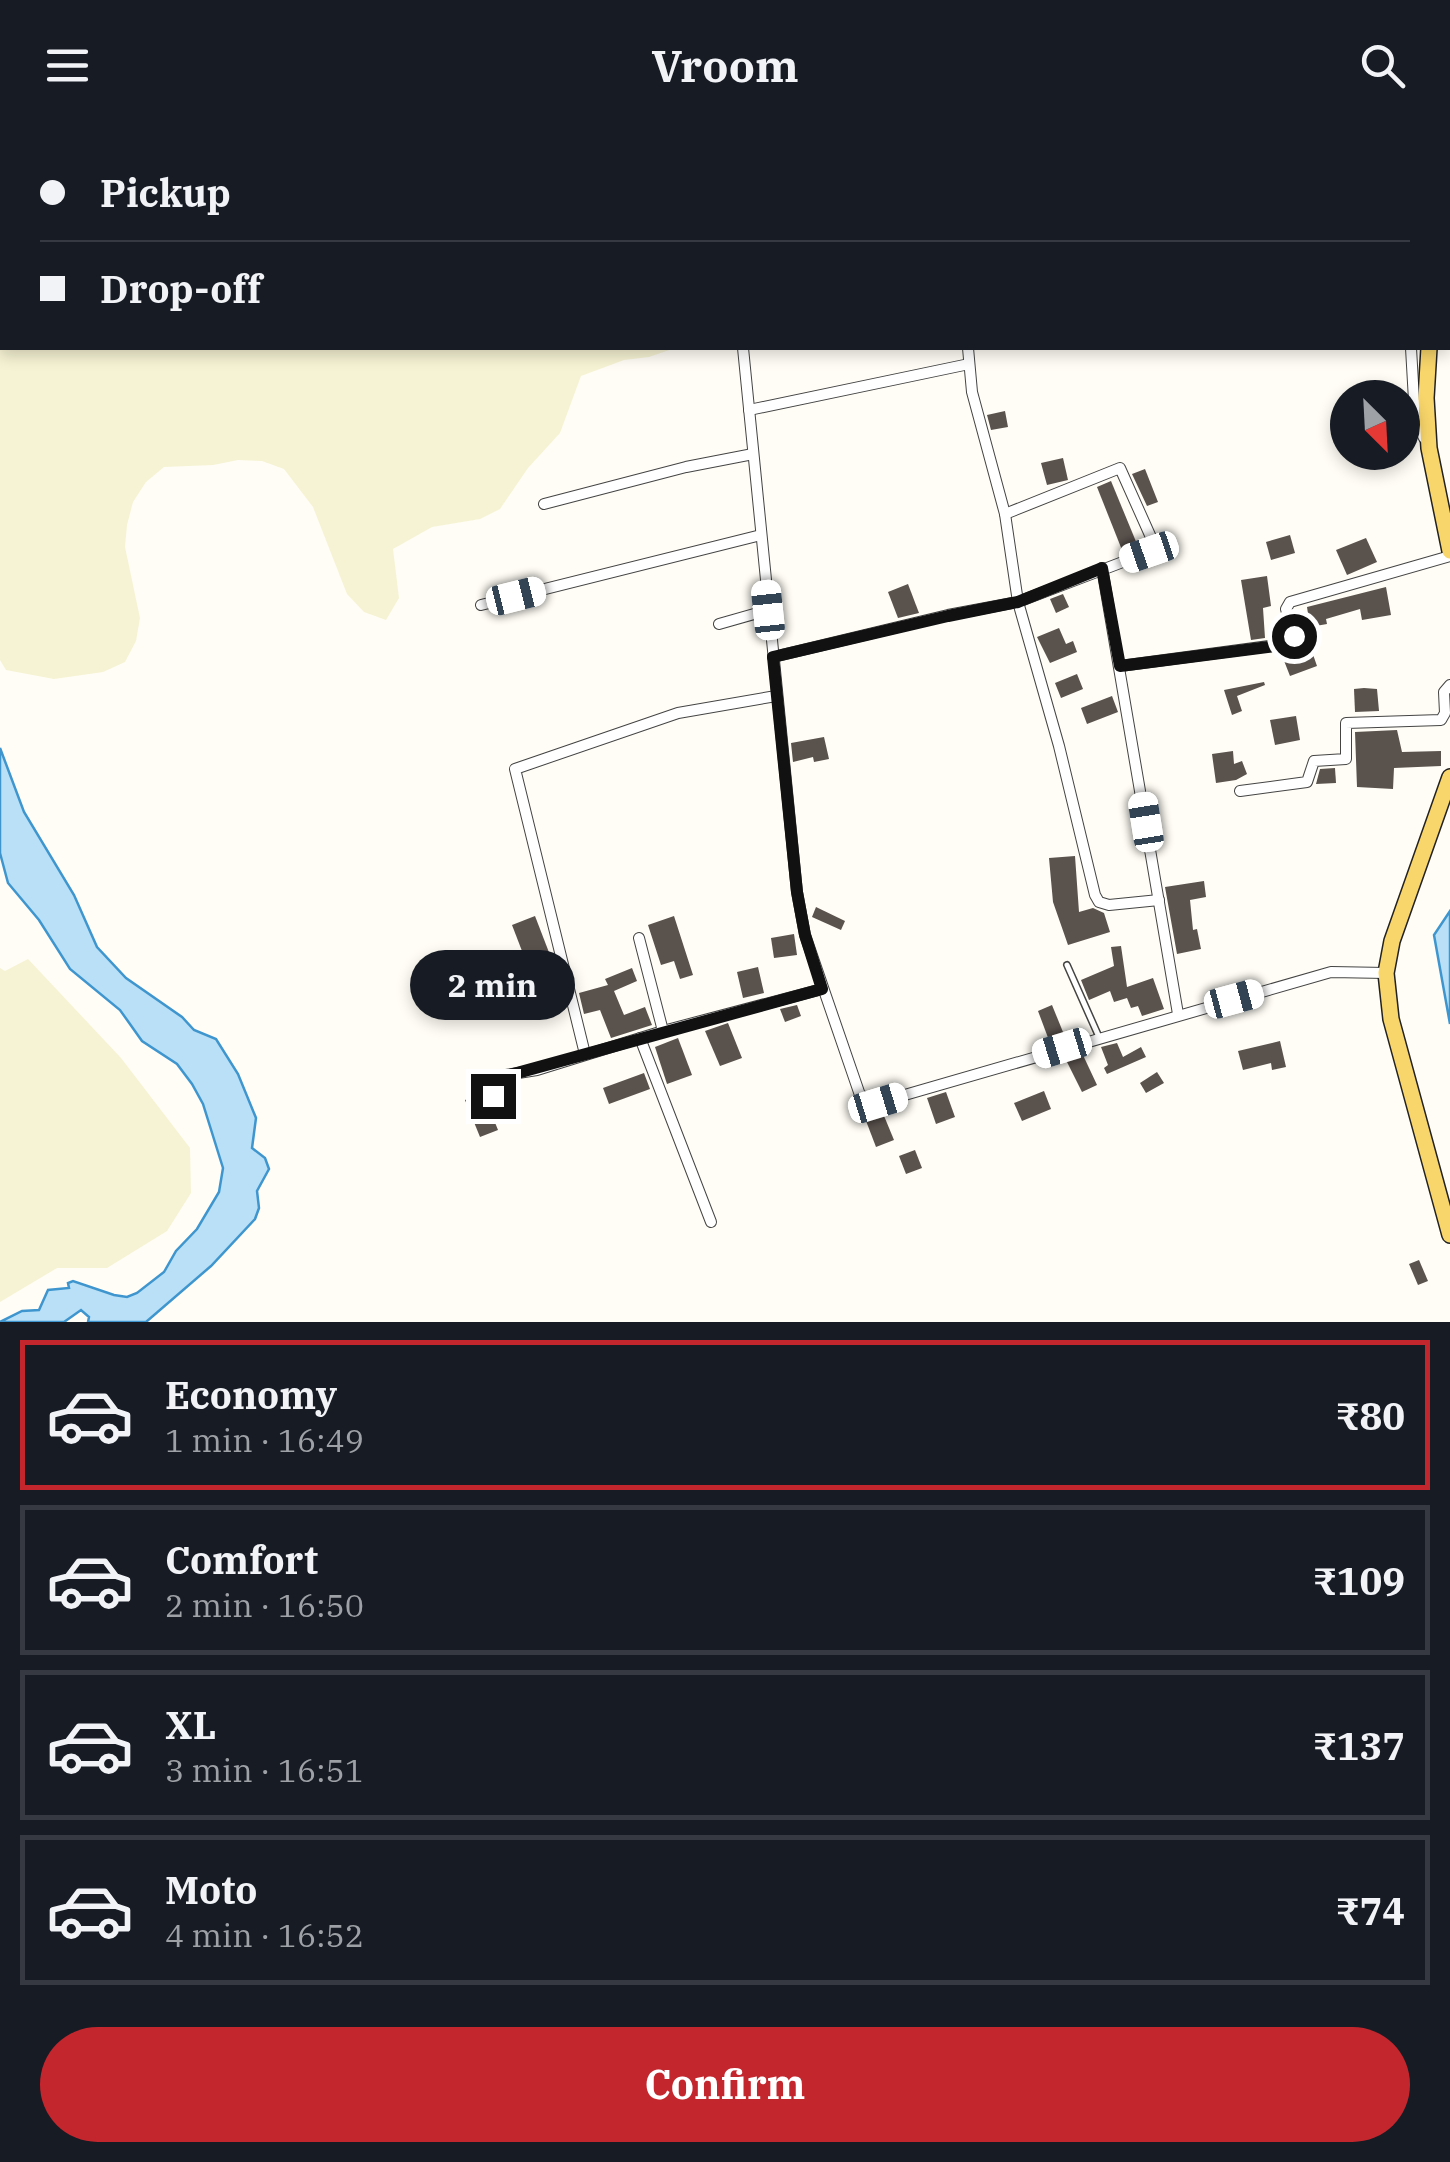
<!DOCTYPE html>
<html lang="en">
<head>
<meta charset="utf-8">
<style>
	:root { --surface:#171b24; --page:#242831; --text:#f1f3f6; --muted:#9ea1a6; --line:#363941; --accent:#c4262e }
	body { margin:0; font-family:"IBM Plex Serif",serif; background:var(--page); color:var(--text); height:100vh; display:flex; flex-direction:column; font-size:38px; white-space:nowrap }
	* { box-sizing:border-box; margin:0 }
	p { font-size:32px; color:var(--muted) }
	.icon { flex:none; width:55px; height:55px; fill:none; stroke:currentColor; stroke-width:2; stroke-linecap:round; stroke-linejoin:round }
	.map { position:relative; height:1192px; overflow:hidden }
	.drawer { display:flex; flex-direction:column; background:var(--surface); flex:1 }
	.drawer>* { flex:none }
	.top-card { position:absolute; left:0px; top:0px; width:1450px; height:220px; box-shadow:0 5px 15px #0003; display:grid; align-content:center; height:220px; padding:0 40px; background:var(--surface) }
	.needle { width:65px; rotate:156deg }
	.tools { position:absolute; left:1330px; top:250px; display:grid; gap:20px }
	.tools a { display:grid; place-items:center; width:90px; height:90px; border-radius:50%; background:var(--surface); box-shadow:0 5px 15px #0003; font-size:50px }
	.end { position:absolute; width:45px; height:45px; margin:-22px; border:12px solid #111; background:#fff; box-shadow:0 0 0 5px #fff }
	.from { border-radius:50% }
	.bubble { position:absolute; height:70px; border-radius:35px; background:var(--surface); box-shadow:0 5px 15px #0003; font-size:32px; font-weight:800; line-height:70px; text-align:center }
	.car { position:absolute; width:30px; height:60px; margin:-30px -15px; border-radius:12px; box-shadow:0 0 8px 2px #0007; background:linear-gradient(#fff 24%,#345 0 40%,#fff 0 76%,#345 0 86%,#fff 0) }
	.top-card b { display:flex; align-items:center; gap:35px; height:95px; font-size:38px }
	.top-card b+b { border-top:2px solid var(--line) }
	.top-card i { width:25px; height:25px; background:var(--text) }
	ul { padding:18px 0 0; list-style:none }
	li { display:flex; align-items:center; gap:30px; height:150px; margin:0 20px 15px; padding:0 20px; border:5px solid var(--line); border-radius:0px }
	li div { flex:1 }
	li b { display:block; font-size:38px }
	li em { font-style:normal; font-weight:800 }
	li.on { border-color:var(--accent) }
	li>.icon { width:90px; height:90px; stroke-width:1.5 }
	.action { display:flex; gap:20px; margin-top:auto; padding:20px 40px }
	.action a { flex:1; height:115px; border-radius:60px; background:var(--accent); color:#fff; font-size:40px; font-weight:800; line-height:115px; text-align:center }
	header { display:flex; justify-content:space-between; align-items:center; height:130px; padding:0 40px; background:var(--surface); font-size:45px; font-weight:800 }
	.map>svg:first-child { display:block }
	.farmland { fill:#f6f3d4 }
	.water { fill:#b9e0f7; stroke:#3f96cf; stroke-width:2.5 }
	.building { fill:#5a524d }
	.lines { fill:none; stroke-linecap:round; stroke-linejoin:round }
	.service-casing { stroke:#444; stroke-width:8 }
	.minor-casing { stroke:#444; stroke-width:12 }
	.primary-casing { stroke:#222; stroke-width:18 }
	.service { stroke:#fff; stroke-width:5 }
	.minor { stroke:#fff; stroke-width:10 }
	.primary { stroke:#f9d66b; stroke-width:15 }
	.route { stroke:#111; stroke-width:12 }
</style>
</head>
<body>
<header><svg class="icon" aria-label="menu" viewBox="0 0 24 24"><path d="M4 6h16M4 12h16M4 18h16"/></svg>Vroom<svg class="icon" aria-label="search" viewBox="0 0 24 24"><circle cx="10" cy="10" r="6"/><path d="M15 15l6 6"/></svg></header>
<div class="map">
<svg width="1450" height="1192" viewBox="0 0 1450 1192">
	<rect width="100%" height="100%" fill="#fffdf5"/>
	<g class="farmland">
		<polygon points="0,0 968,0 970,2 2,2 2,218 675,218 649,227 624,230 581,246 560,303 528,338 500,379 480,389 432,397 393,419 399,468 386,490 364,482 347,464 313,377 284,339 262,331 238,330 213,335 164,337 146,352 133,372 127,395 125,417 140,488 136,511 125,532 103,542 54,549 6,540 0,530"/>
		<polygon points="28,829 121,928 190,1018 191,1063 167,1101 107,1138 57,1138 0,1172 0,838 5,841"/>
	</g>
	<g class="water">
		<polygon points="0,618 24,682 74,765 97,817 126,848 182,887 194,900 216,909 238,944 256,988 252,1018 265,1028 269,1039 257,1061 259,1078 255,1089 211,1136 146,1192 88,1192 89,1187 81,1180 64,1192 0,1192 22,1181 39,1180 48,1160 69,1158 68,1153 73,1151 114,1165 127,1167 137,1163 164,1142 176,1121 197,1099 219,1062 223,1038 203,974 192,954 177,934 142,911 120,880 70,839 39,790 8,753 0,723"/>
		<polygon points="1450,781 1450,894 1434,805"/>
	</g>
	<g class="building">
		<polygon points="1005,281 1008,297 991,300 987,285"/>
		<polygon points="1063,328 1068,350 1047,355 1041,333"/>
		<polygon points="1145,339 1158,372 1147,376 1132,344"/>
		<polygon points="1111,351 1137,414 1122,420 1097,357"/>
		<polygon points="1290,405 1295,423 1271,430 1266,412"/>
		<polygon points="1366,408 1377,432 1347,445 1336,420"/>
		<polygon points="1267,446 1271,476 1263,478 1265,508 1251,510 1241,450"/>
		<polygon points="908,454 919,483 898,488 888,462"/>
		<polygon points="1386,457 1391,485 1362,490 1360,479 1326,489 1327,494 1310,497 1307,477"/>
		<polygon points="1063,464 1069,477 1056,483 1050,469"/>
		<polygon points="1059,498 1066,514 1073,511 1077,522 1050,533 1037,507"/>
		<polygon points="1309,513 1317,536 1290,546 1281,523 1294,521"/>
		<polygon points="1077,544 1083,559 1061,568 1055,553"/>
		<polygon points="1264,552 1265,555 1237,566 1242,581 1232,585 1224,560"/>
		<polygon points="1364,558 1377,559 1379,581 1355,582 1354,559"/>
		<polygon points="1112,566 1118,582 1087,594 1081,578"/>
		<polygon points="1296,586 1300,610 1275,615 1270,590"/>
		<polygon points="1397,600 1402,622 1441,621 1441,636 1394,638 1393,659 1357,657 1355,602"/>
		<polygon points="824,607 829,629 814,632 813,627 793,632 791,613"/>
		<polygon points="1233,621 1234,634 1242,631 1247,644 1236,650 1216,653 1212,624"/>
		<polygon points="1335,638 1336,653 1316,654 1320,639"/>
		<polygon points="1075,726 1079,782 1093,778 1104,783 1110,802 1068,815 1053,772 1049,728"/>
		<polygon points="1204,751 1206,767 1190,770 1193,800 1197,799 1201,819 1177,824 1165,757"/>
		<polygon points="816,777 845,791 841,800 812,787"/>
		<polygon points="535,786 550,825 527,834 512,795"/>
		<polygon points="674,786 693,845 680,849 674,831 661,835 648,795"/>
		<polygon points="794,804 797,825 774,828 771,808"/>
		<polygon points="1121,816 1127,857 1153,848 1164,879 1142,886 1138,876 1131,878 1127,868 1114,872 1110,861 1089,870 1081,850 1114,836 1111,817"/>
		<polygon points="758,837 764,863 743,868 737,842"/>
		<polygon points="632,838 637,851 614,861 624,885 645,877 652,895 611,908 600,880 584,884 579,863 608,855 605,849"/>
		<polygon points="797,875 801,886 785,892 780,879"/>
		<polygon points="1052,875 1065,907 1050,913 1038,881"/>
		<polygon points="728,893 742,928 720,936 705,901"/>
		<polygon points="678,908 692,945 667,954 655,917"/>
		<polygon points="1280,911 1286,937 1272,940 1271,933 1243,940 1238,921"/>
		<polygon points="1117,913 1123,927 1141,917 1146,927 1107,944 1104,938 1108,935 1101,917"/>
		<polygon points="1082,923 1097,955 1082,962 1065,928"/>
		<polygon points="1157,942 1164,953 1146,963 1140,953"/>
		<polygon points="644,943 650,959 609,974 603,958"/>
		<polygon points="1044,961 1051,979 1022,991 1014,973"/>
		<polygon points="946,962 955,987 936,994 927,968"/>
		<polygon points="483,963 498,1000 480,1007 465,970"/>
		<polygon points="871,980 882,981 894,1010 876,1017 863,983"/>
		<polygon points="915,1020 922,1038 906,1044 899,1026"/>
		<polygon points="1419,1130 1428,1151 1418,1155 1409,1134"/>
	</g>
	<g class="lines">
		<g class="service-casing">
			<g id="service">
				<polyline points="1264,0 1265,2"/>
				<polyline points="1309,2 1325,0"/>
				<polyline points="1067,835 1099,907"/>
			</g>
		</g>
		<g class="minor-casing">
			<g id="minor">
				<polyline points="1412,2 1412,0"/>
				<polyline points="743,218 797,762 805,805 860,965 877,973 1331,842 1386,843"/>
				<polyline points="968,218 972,262 1005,384 1018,472 1059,616 1095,765 1099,772 1109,775 1159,770"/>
				<polyline points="1411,218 1415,288 1424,308"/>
				<polyline points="749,280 969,234"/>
				<polyline points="544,374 686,337 753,324"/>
				<polyline points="1102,438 1178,884"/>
				<polyline points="481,475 761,405"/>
				<polyline points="719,494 768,480"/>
				<polyline points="773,527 948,485 1018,472 1149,422 1154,414 1120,338 1005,384"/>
				<polyline points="1120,536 1292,513 1295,510 1286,479 1290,472 1450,426"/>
				<polyline points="1240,661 1307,652 1314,631 1346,629 1346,593 1441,590 1445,583 1444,562 1450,555"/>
				<polyline points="639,808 663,901"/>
				<polyline points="640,908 711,1092"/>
				<polyline points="585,924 515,639 678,583 776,566"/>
				<polyline points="493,966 494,954 506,945 537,940 663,901 822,859"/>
			</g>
		</g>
		<g class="primary-casing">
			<g id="primary">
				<polyline points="1439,2 1439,0"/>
				<polyline points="1429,218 1426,268 1429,318 1450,421"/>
				<polyline points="1450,647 1392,811 1386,843 1391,889 1450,1105"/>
			</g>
		</g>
		<use href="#service" class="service"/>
		<use href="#minor" class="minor"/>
		<use href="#primary" class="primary"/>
	</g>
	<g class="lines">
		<polyline class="route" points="493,966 494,954 506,946 822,859 805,805 797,762 773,527 948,486 1018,472 1102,438 1120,536 1292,514 1294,506"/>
	</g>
</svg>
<div class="tools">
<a><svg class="needle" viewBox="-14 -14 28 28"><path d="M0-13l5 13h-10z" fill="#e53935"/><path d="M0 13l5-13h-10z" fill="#9ea1a6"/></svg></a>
</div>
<i class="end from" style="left:1294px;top:506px"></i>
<i class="end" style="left:493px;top:966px"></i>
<div class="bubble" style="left:410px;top:820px;width:165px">2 min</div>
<i class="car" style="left:1149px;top:422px;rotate:251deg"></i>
<i class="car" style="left:516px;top:466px;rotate:76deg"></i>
<i class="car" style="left:768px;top:480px;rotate:354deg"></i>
<i class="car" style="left:1146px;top:692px;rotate:351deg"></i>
<i class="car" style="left:1234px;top:869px;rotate:75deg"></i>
<i class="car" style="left:1062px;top:918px;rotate:253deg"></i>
<i class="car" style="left:878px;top:973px;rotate:73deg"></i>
<div class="top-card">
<b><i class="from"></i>Pickup</b>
<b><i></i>Drop-off</b>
</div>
</div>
<section class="drawer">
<ul>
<li class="on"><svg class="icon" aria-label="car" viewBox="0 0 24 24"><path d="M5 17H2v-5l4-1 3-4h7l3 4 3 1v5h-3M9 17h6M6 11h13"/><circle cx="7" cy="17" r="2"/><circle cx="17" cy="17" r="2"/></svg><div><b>Economy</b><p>1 min · 16:49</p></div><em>₹80</em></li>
<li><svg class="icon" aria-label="car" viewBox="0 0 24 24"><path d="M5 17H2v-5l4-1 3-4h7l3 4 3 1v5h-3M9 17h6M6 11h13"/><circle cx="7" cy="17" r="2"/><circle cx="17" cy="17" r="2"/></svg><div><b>Comfort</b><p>2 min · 16:50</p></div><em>₹109</em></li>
<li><svg class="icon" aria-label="car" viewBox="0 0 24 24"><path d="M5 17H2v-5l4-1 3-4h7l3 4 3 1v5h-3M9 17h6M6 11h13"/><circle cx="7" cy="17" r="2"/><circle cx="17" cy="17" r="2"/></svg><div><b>XL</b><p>3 min · 16:51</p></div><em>₹137</em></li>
<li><svg class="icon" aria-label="car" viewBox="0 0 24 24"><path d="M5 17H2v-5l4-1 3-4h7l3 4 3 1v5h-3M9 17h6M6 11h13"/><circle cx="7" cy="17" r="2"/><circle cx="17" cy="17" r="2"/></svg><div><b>Moto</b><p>4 min · 16:52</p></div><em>₹74</em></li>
</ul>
<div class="action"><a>Confirm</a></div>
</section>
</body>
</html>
